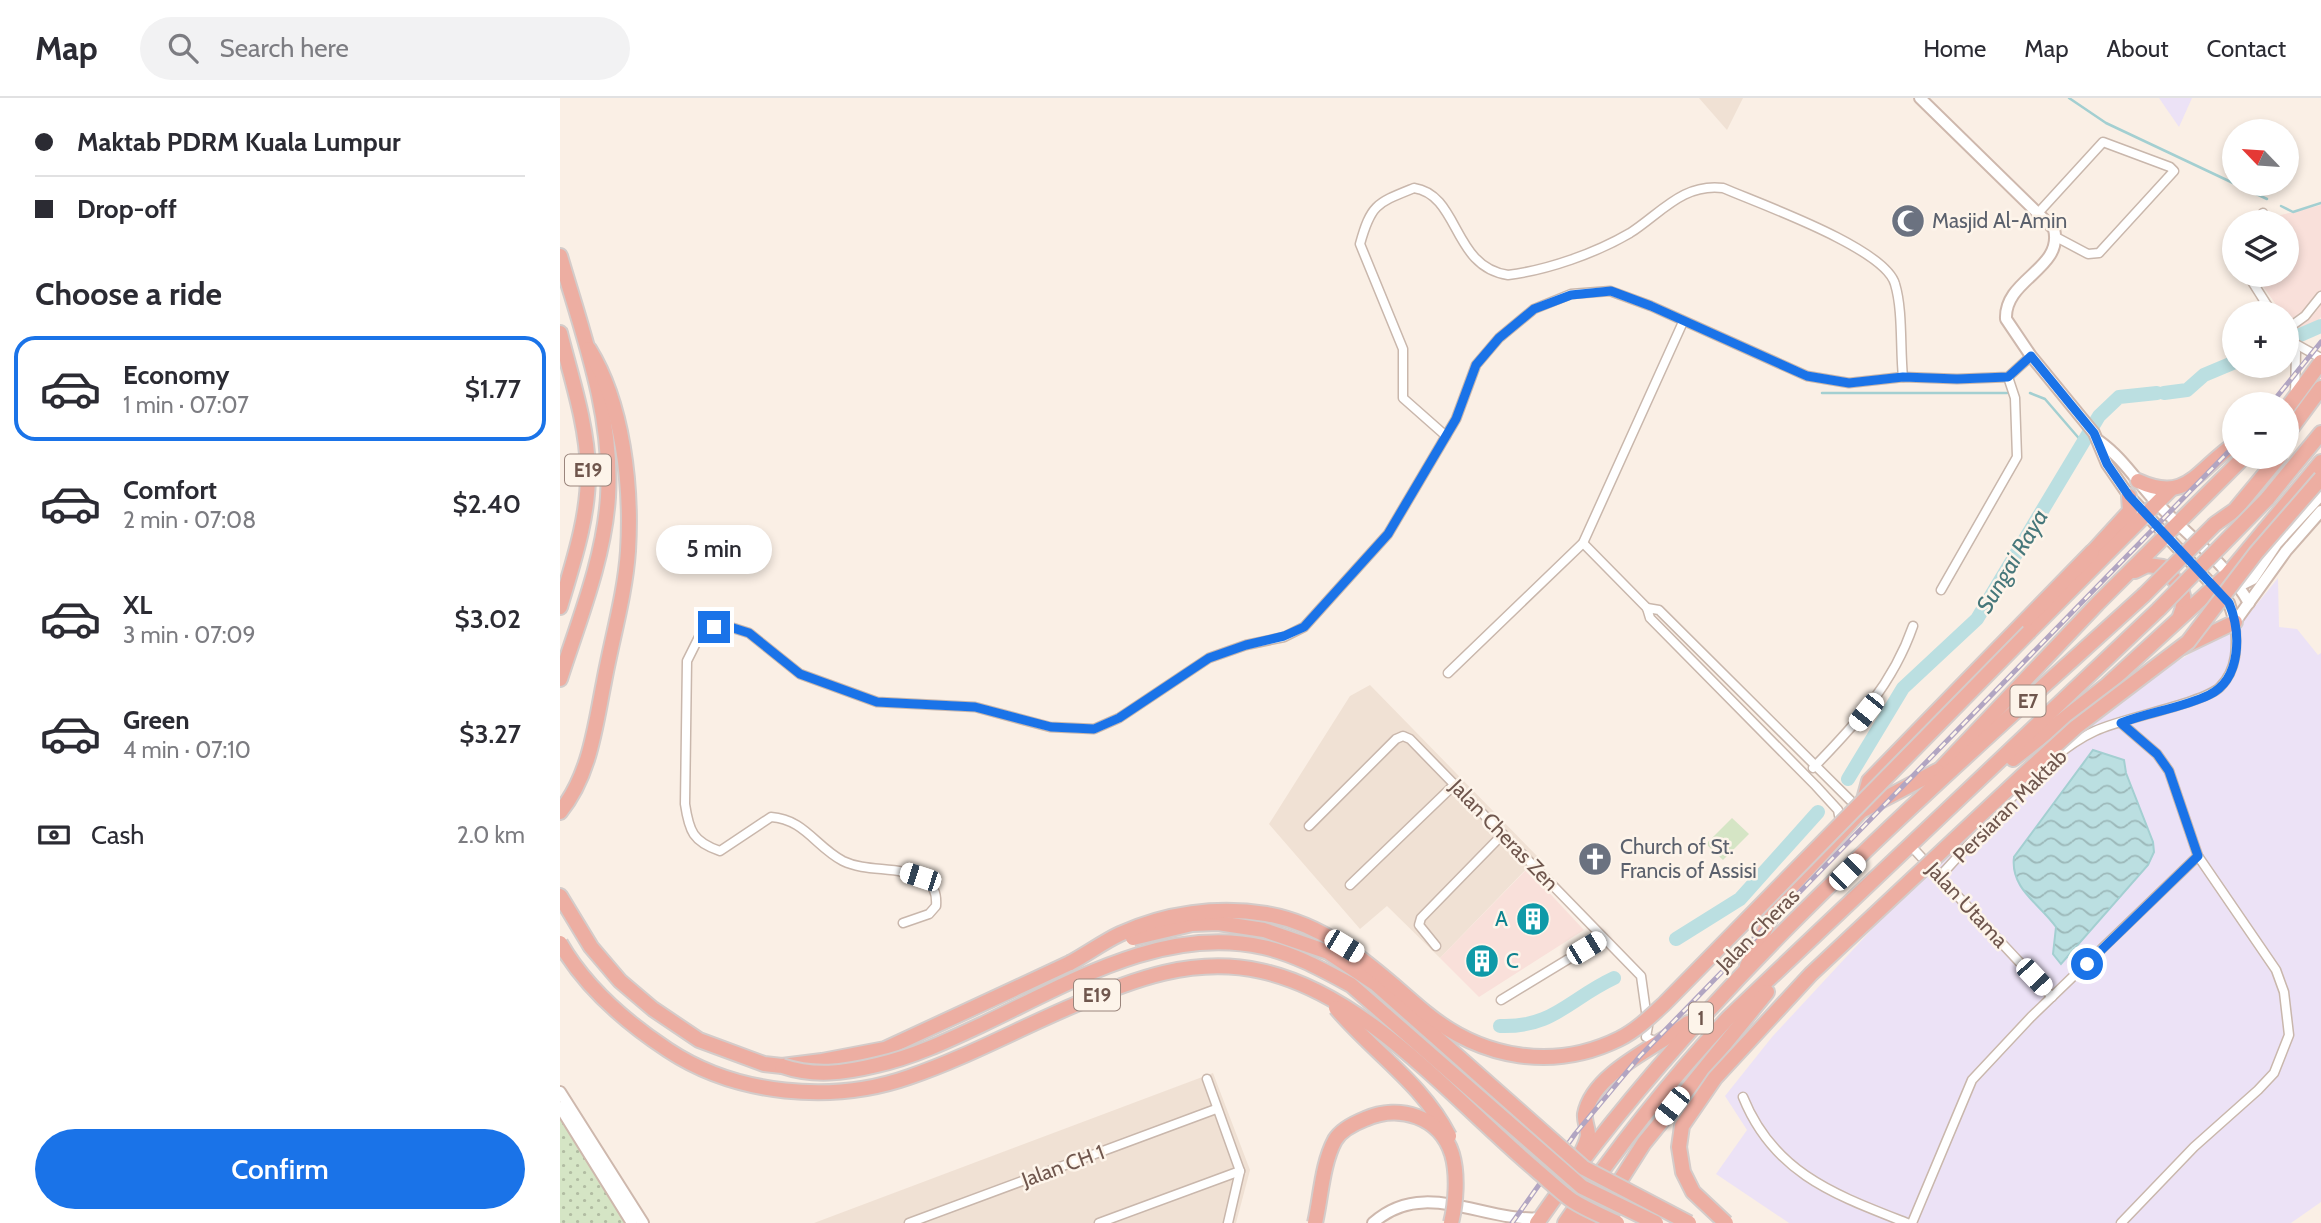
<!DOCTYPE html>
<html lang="en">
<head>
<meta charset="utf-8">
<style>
	:root { --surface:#fff; --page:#f2f2f3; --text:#2b2b33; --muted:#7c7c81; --line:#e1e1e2; --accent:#1a73e8 }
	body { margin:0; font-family:Cabin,sans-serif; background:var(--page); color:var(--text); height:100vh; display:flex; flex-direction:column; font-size:26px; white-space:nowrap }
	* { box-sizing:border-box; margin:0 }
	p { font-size:23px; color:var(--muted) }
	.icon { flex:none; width:38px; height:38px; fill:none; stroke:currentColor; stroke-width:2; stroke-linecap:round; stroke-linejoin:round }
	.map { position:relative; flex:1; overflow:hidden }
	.drawer { display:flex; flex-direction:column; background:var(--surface); width:560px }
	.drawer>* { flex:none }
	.top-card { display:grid; align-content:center; height:154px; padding:0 35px; background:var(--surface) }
	.needle { width:46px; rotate:295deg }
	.tools { position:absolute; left:1662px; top:21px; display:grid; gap:14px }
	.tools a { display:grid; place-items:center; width:77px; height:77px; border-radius:50%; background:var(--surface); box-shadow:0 4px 10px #0003; font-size:35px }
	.end { position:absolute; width:32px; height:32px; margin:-16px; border:9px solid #1a73e8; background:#fff; box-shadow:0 0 0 4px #fff }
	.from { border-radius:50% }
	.bubble { position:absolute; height:49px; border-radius:24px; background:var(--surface); box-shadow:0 4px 10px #0003; font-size:23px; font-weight:600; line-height:49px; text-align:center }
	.car { position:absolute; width:21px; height:42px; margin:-21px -10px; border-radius:9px; box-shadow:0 0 5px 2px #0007; background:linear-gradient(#fff 24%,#345 0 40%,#fff 0 76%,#345 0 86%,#fff 0) }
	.top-card b { display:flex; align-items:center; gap:24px; height:66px; font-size:26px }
	.top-card b+b { border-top:2px solid var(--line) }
	.top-card i { width:18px; height:18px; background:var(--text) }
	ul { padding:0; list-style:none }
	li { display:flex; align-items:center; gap:21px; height:105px; margin:0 14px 10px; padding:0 21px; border:4px solid transparent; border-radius:21px }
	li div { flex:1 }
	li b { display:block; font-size:26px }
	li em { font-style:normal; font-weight:600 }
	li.current { border-color:var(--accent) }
	li>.icon { width:63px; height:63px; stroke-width:1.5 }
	h2 { padding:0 35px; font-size:32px; line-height:84px }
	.pay { display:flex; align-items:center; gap:18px; height:77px; padding:0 35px; font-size:26px }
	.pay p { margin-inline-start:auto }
	.cta { display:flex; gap:14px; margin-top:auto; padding:14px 35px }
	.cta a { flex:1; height:80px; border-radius:42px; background:var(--accent); color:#fff; font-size:28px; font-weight:600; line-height:80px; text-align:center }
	header { display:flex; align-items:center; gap:42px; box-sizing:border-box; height:98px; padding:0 35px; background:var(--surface); border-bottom:2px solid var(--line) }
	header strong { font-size:33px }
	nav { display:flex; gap:38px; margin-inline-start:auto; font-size:24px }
	.search { width:490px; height:63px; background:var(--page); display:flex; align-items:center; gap:18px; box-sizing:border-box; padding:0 24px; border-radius:38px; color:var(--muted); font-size:26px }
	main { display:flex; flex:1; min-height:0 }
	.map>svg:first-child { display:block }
	.residential { fill:#f0e1d4 }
	.commercial { fill:#f9e0da }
	.education { fill:#ece2f6 }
	.grass { fill:url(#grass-dots) }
	.pitch { fill:#d5e5c5 }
	.water { fill:url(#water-waves); stroke:#a3cfd1; stroke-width:2 }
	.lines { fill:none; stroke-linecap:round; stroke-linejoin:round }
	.stream { stroke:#a3cfd1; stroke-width:2.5 }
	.river { stroke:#bbdfe1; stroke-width:14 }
	.street-casing { stroke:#c9b7ac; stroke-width:11 }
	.secondary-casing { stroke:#ceb8ad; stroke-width:14 }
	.highway-casing { stroke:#d4ccca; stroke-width:18 }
	.street { stroke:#fff; stroke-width:8 }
	.secondary { stroke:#fff; stroke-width:10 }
	.highway { stroke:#edaea2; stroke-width:14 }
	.rail-casing { stroke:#b1a5c2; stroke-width:5 }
	.rail { stroke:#fdf4ea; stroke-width:2.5; stroke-dasharray:8; stroke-linecap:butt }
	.highway-bridge-casing { stroke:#d4ccca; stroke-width:18; stroke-linecap:butt }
	.highway-bridge { stroke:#edaea2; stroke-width:14 }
	.route { stroke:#1a73e8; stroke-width:9 }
	.labels { text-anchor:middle; stroke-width:5; stroke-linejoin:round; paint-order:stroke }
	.shield { fill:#fdf4ea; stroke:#9a857c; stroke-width:2 }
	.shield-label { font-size:19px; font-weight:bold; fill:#6f564d }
	.worship-label { font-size:21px; fill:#5b616d; stroke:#fdf4ea; text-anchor:start }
	.street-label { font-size:21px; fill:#6f564d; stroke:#fdf4ea }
	.culture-label { font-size:21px; fill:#0d838f; stroke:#fdf4ea; text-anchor:end }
	.water-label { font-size:23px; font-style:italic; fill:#46777a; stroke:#fdf4ea }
</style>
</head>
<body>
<header>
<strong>Map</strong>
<div class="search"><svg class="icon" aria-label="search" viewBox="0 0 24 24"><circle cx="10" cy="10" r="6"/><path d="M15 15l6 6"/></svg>Search here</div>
<nav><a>Home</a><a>Map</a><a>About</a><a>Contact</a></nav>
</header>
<main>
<section class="drawer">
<div class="top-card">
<b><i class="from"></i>Maktab PDRM Kuala Lumpur</b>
<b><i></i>Drop-off</b>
</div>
<h2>Choose a ride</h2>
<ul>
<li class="current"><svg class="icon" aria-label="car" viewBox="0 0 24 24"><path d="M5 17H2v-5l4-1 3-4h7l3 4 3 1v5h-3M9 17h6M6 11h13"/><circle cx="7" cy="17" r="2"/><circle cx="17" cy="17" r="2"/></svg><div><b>Economy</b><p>1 min · 07:07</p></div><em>$1.77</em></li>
<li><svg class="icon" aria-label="car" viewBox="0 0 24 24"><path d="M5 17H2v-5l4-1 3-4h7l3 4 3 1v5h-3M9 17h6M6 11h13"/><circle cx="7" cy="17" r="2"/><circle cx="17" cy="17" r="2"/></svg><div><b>Comfort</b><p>2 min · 07:08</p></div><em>$2.40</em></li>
<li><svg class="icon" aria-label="car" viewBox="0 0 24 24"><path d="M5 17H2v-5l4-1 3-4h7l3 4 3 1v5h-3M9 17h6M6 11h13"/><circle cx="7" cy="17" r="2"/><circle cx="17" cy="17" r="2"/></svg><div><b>XL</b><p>3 min · 07:09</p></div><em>$3.02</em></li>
<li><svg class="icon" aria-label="car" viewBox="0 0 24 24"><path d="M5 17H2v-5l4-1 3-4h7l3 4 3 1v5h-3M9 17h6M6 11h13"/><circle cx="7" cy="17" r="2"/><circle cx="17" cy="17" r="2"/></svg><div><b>Green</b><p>4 min · 07:10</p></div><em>$3.27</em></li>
</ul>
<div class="pay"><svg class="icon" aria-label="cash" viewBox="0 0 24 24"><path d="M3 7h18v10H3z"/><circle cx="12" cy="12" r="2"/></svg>Cash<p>2.0 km</p></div>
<div class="cta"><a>Confirm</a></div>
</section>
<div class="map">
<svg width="1761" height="1125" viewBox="0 0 1761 1125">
	<defs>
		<pattern id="grass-dots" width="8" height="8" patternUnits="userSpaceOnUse" patternTransform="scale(1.75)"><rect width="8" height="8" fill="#d5e5c5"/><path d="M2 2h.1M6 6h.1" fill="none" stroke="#b1bca2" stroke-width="1.8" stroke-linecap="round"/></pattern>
		<pattern id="water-waves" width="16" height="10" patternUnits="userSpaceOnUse" patternTransform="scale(1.75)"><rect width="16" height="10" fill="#bbdfe1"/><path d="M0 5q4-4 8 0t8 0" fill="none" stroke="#9cb8b9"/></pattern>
	</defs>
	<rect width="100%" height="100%" fill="#faefe5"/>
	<g class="residential">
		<polygon points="1139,0 1183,0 1167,32"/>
		<polygon points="810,587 978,759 880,860 827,808 800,831 709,726 790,598"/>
		<polygon points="653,975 690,1072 676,1125 254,1125"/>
	</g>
	<g class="commercial">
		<polygon points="1761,107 1761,219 1757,224 1736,234 1727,222 1727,215 1722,215 1695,177 1727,177 1727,124 1713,124 1717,118"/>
		<polygon points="967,771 1024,832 919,899 880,860"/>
	</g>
	<g class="education">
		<polygon points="1599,0 1632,0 1619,29"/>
		<polygon points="1718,480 1719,529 1737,531 1758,557 1761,555 1761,1104 1731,1125 1229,1125 1156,1076 1187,1032 1165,998 1212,939 1378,760 1437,690 1489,642 1654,541 1676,532"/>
	</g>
	<polygon class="grass" points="0,1021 65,1125 0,1125"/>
	<polygon class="pitch" points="1172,720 1189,736 1163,762 1146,746"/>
	<path class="water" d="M1533,652L1564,662L1566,675L1593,744L1594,754L1588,767L1501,866L1493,856L1496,829C1480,806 1450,791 1454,759Z"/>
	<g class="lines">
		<g class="stream">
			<polyline points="1509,0 1546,25 1707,101"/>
			<polyline points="1721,108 1733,114 1761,105"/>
			<polyline points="1262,295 1447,295"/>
			<polyline points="1470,295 1485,301 1523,345"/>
		</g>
		<g class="river">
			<polyline points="1740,237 1761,228"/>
			<polyline points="1604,295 1627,292 1644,277 1675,264"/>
			<polyline points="1288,681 1343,590 1417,521 1539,318 1559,299 1597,295"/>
			<polyline points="1116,841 1180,801 1258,714"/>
			<path d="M940,928C993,930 1009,901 1054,880"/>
		</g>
		<g class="street-casing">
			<g id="street">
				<polyline points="1479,114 1543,44 1610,69 1614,73 1539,155 1528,156 1496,139"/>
				<polyline points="1703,115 1704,124"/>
				<polyline points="1688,177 1712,215"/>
				<polyline points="1727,231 1745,218 1761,198"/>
				<polyline points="1727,237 1736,254 1735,297"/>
				<polyline points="1734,245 1761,260"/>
				<path d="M886,338L843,300V251L800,146C811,106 817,105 854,90C900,97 892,169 948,177C988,172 1036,155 1070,135C1101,115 1123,85 1163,90C1200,106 1325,150 1335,186C1343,212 1340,251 1343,279"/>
				<polyline points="1023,445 1087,510 1090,520 1256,688 1278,712 1281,728"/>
				<polyline points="1381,492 1457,359 1455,300 1448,279"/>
				<polyline points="1087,510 1099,512 1299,711"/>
				<polyline points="888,575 1023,445 1123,224"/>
				<polyline points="1561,625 1597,656 1609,673 1638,758 1716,872 1724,894 1729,937 1714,975 1698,992 1634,1049 1561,1125"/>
				<path d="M1253,670C1295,627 1333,586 1353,528"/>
				<polyline points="749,728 836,641 843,638 850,641 1081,878 1088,928 1086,939 1096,944"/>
				<polyline points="1350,747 1492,899"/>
				<path d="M1380,778C1422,734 1480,658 1535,633C1562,620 1644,605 1660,589C1678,571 1677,547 1675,524"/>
				<polyline points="790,787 895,686"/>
				<path d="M343,825L369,816L376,808C377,795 374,788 363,781C339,767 308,775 283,763C256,749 244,721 211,719L160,753C133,744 129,733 125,706L127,563L142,533L167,528L189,535L240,576L317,604L415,609L490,629L534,631L559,620L649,560L686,547L724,539L744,529L828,436L896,321L916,267L939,240L974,211L1011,196L1050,193L1091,208L1247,278L1289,285L1343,279L1397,281L1448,279L1471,258"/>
				<polyline points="876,848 859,827 861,820 943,736"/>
				<polyline points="941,902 1043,840"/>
				<polyline points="647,981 680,1073 668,1125"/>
				<path d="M1183,999C1214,1076 1276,1097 1347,1125"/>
				<polyline points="349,1125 656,1011"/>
				<polyline points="539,1125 680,1073"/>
				<polyline points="1352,1125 1412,982 1471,919 1638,758"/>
			</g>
		</g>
		<g class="secondary-casing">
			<g id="secondary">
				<path d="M1360,0L1494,131C1504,171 1444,181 1446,221L1471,258L1534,335L1547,366L1569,398L1669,505L1675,524"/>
				<path d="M1539,343C1563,360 1577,384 1598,406C1627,437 1668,467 1689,505"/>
				<polyline points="1677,489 1693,481 1717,445 1761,397"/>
				<polyline points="1675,524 1726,453 1761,413"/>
				<polyline points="0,994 83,1125"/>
				<polyline points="0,1009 72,1125"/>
				<path d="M813,1125C864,1079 924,1125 981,1120"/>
			</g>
		</g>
		<g class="highway-casing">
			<g id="highway">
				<path d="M0,158C23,237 53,316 48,399C44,461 19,522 0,581"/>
				<path d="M0,235C11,279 27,326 28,372C29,418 13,465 0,509"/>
				<polyline points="1727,310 1761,264"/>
				<polyline points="1727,336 1761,290"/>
				<path d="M1578,383C1628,406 1637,371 1675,346"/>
				<polyline points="1707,401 1761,335"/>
				<polyline points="1655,426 1675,412 1719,359"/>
				<polyline points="1527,460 1570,413 1569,398"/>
				<path d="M1575,473L1587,467L1603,469C1618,486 1630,495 1620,518"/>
				<polyline points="1469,534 1610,392"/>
				<polyline points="1623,549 1675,524"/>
				<polyline points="1453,661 1547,587 1667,477 1761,364"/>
				<polyline points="1373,679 1537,506 1684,359"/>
				<polyline points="1303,705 1309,683 1532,454"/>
				<path d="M0,714C30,677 35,629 44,584C52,540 65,497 68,453C72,388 63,306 29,251"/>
				<polyline points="0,798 31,849 60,883 93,911 139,942 204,966 222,968 262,963 325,951 510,865"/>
				<polyline points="1187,868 1220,801 1301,713 1377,673"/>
				<path d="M1018,1062C1021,1055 1027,1045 1028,1037C1028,1030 1024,1023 1025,1016C1033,974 1099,948 1128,925"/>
				<path d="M977,1125C1142,887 1371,691 1584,497"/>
				<path d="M1005,1125C1055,1052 1108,984 1169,919L1599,511"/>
				<polyline points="1018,1125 1031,1102"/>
				<polyline points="1033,1125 1084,1045 1207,894"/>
			</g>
		</g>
		<use href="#street" class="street"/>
		<use href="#secondary" class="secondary"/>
		<use href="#highway" class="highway"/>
		<g class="rail-casing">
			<g id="rail">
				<polyline points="1711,306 1761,244"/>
				<polyline points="952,1125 1015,1036 1080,958 1675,347"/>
			</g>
		</g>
		<use href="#rail" class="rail"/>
		<g class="highway-bridge-casing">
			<g id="highway-bridge">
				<polyline points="1584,497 1655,426"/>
				<polyline points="1599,511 1707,401"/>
				<polyline points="573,840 632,826 658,825 704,832 768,854 816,886 1024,1070 1129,1125"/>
				<path d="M0,845C25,889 67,925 108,952C176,997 272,1006 349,979C405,960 458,931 512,908C573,881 634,858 701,873C807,896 895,1004 976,1072C988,1082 1000,1094 1013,1103C1027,1112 1043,1118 1057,1125"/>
				<path d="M510,865C527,856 543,844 560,836C605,815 658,808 706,816C772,827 817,874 866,915C922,961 994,973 1059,941C1077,932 1091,918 1105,905L1469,534"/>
				<path d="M776,910C813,954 863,986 889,1038"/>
				<path d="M222,968C254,979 284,975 317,967C353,959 387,943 421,927C508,886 602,827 703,849C735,856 763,872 791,887L1022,1089L1096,1125"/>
				<path d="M755,1125C761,1099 762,1066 775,1042C781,1032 795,1025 805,1021C839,1006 880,1018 892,1056C898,1076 896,1105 891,1125"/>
				<polyline points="1166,1125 1133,1094 1123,1074 1119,1049 1122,1028 1155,980 1251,876 1461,679 1516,629 1628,544 1696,455 1761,380"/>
			</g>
		</g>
		<use href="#highway-bridge" class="highway-bridge"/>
	</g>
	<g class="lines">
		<path class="route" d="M154,529L167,528L189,535L240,576L317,604L415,609L491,629L534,631L559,620L649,560L686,547L724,538L744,529L828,436L896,321L916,267L939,240L974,211L1011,197L1051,193L1091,208L1247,278L1289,285L1343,279L1397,281L1448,279L1471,258L1534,335L1547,366L1569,398L1669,505C1681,534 1682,581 1649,597C1622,610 1589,614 1561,625L1597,656L1609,673L1638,758L1527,866"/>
	</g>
	<defs>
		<g id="mosque-disc" transform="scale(1.75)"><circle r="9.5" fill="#6b7280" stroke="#fdf4ea"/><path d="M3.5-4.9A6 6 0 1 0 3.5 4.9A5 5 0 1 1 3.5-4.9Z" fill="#fff"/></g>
		<g id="church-disc" transform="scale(1.75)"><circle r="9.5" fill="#6b7280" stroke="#fdf4ea"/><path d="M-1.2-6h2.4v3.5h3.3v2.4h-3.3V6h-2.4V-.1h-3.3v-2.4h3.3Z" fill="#fff"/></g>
		<g id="building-disc" transform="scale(1.75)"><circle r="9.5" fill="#0f9aa8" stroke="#fdf4ea"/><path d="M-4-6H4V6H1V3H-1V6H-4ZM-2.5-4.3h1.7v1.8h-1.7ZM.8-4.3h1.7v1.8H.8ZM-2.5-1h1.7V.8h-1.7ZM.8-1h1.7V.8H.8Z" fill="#fff"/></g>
	</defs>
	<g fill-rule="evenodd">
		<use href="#mosque-disc" x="1348" y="123"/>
		<use href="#church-disc" x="1035" y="761"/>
		<use href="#building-disc" x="973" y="821"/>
		<use href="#building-disc" x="922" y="863"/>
	</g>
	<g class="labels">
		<g class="shield">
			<rect x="5" y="356.5" width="46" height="31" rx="5"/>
			<rect x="1450.5" y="587.5" width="35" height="31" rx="5"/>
			<rect x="514" y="881.5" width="46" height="31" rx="5"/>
			<rect x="1129" y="904.5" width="24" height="31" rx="5"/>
		</g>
		<g class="shield-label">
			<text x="28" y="379">E19</text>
			<text x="1468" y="610">E7</text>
			<text x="537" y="904">E19</text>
			<text x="1141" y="927">1</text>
		</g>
		<g class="worship-label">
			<text x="1372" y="130">Masjid Al-Amin</text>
			<text x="1060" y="756">Church of St.<tspan x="1060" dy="24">Francis of Assisi</tspan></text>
		</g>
		<g class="street-label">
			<text transform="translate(1450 708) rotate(-45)" y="7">Persiaran Maktab</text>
			<text transform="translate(944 737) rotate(46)" y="7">Jalan Cheras Zen</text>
			<text transform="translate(1407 807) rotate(47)" y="7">Jalan Utama</text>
			<text transform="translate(1198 832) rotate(-45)" y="7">Jalan Cheras</text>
			<text transform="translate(503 1068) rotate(-20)" y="7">Jalan CH 1</text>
		</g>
		<g class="culture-label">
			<text x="948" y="828">A</text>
			<text x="946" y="870" text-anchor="start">C</text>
		</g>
		<g class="water-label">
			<text transform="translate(1452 463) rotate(-59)" y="8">Sungai Raya</text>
		</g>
	</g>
</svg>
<div class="tools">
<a><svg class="needle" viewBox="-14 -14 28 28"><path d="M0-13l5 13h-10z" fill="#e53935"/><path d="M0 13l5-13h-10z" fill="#7c7c81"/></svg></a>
<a><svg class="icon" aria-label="layers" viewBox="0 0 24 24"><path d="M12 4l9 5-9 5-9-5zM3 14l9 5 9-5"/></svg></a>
<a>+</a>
<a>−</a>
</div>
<i class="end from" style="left:1527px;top:866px"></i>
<i class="end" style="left:154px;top:529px"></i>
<div class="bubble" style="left:96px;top:427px;width:116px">5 min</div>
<i class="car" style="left:1306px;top:614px;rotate:219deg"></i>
<i class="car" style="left:1287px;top:774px;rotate:45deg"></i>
<i class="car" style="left:360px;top:779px;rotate:288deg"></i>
<i class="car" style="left:784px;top:848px;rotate:121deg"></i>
<i class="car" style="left:1026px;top:850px;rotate:59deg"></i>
<i class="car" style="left:1474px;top:879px;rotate:137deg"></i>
<i class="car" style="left:1112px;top:1008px;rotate:218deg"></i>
</div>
</main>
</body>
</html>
